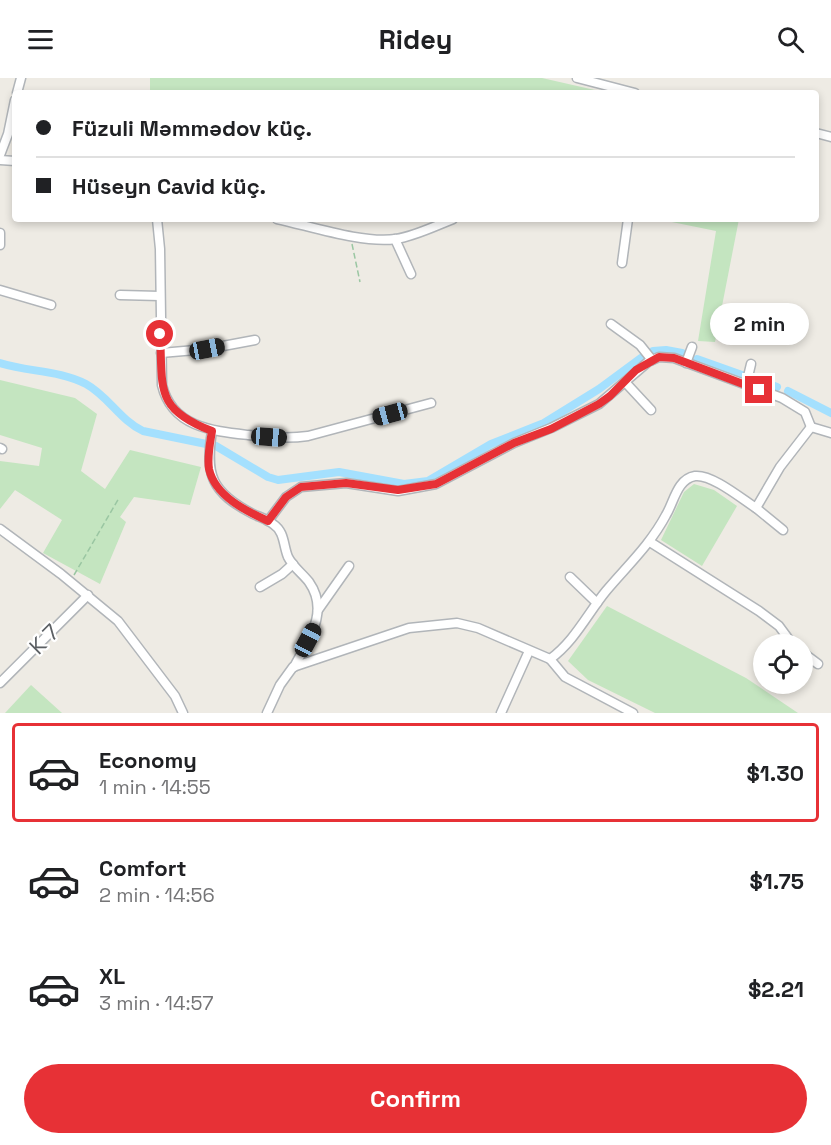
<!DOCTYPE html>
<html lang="en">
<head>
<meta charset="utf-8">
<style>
	:root { --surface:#fff; --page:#f6f6f6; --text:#202124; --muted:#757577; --line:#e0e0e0; --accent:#e73136 }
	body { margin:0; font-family:"Space Grotesk",sans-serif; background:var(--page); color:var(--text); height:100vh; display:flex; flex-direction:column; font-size:22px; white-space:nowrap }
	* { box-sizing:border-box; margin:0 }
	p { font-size:20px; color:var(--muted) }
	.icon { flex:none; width:33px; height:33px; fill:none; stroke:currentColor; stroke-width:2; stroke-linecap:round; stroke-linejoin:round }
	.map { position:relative; height:635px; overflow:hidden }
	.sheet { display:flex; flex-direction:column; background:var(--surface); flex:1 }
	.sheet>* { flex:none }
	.hud { position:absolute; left:12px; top:12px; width:807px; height:132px; border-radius:6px; box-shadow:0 3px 9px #0003; display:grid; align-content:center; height:132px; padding:0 24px; background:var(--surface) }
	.controls { position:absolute; left:753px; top:556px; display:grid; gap:12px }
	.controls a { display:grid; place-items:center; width:60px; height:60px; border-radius:50%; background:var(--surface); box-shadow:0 3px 9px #0003; font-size:30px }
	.end { position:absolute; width:27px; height:27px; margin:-14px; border:8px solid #e73136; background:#fff; box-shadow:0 0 0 3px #fff }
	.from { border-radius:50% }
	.bubble { position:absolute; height:42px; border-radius:21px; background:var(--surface); box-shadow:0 3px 9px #0003; font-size:20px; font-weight:600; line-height:42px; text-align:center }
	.car { position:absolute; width:18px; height:36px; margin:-18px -9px; border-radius:8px; box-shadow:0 0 4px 2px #0007; background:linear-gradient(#222 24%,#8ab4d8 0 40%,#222 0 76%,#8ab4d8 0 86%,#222 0) }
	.hud b { display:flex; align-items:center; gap:21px; height:57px; font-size:22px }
	.hud b+b { border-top:2px solid var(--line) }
	.hud i { width:15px; height:15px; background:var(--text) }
	ul { padding:10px 0 0; list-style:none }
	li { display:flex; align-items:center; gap:18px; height:99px; margin:0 12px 9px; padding:0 12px; border:3px solid transparent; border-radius:6px }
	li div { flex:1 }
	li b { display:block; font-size:22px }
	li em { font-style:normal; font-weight:600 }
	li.selected { border-color:var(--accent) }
	li>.icon { width:54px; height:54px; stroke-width:1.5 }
	.cta { display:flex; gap:12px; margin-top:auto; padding:12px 24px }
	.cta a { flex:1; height:69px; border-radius:36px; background:var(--accent); color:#fff; font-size:24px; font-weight:600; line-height:69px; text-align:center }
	header { display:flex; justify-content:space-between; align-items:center; height:78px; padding:0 24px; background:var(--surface); font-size:27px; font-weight:600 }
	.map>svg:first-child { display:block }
	.green { fill:#c4e5c0 }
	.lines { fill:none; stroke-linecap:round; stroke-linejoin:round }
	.canal { stroke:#a4e0fe; stroke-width:8 }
	.minor-casing { stroke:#b1b5b9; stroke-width:11 }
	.path { stroke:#9ac6a2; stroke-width:1.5; stroke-dasharray:6 3; stroke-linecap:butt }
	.minor { stroke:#fff; stroke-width:8 }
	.route { stroke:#e73136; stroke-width:8 }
	.labels { text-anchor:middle; stroke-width:4.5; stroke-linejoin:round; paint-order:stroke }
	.street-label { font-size:22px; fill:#5c6064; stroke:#fff }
</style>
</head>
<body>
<header><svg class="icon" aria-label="menu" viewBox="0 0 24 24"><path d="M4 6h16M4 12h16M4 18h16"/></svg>Ridey<svg class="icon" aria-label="search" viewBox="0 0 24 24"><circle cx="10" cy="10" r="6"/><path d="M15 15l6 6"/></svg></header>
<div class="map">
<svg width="831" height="635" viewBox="0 0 831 635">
	<rect width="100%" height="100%" fill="#eeebe4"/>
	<g class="green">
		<polygon points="150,0 542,0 608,15 150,15"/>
		<polygon points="657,141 739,141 715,264 698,263 716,153"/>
		<polygon points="0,302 75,320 97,336 81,393 105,411 130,372 201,389 190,427 134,419 120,439 126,444 100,506 43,475 62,442 15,412 0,431 0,383 39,388 42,370 0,357"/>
		<polygon points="694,406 714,412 737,428 702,488 661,462 684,414"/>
		<polygon points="607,528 746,600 798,635 655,635 588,602 568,583"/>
		<polygon points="31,607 62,635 5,635"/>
	</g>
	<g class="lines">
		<g class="canal">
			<polyline points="653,273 666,272 682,275"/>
			<polyline points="697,281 742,297"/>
			<path d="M0,285C28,294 59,292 86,306C108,318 120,342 143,353L216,368L268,399L278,402L339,394L404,406L428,403L491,366L544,345L599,311L641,280"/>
			<polyline points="756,301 777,309"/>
			<polyline points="788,313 831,335"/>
		</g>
		<g class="minor-casing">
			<g id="minor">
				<polyline points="577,0 635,15"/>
				<polyline points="17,15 21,0"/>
				<polyline points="816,55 831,59"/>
				<polyline points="0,77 8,56 15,22"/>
				<polyline points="0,82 15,83"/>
				<path d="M157,141L160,171L162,307C172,349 212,353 248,357C268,359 288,361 308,358L431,325"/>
				<path d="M277,141C310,148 363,166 396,161C415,158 435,148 453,141"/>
				<polyline points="0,155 0,167"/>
				<polyline points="395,161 411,196"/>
				<polyline points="622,185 628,141"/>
				<polyline points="0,212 51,227"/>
				<polyline points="120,217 160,218"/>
				<polyline points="611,246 640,267 652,282"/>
				<polyline points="161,275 207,271 255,262"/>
				<polyline points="686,285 692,269"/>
				<polyline points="625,304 651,332"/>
				<polyline points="746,307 751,286"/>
				<polyline points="811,349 831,355"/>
				<path d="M212,353C205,397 211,414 253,436C259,439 267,441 273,446C285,454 283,467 288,479C293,489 302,495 309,504C330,534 308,562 294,589"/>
				<polyline points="0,370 2,371"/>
				<polyline points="756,430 783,452"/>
				<polyline points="268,443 286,419 301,409 346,405 398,413 436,406 514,365 551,350 599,326 648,284 659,279 674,280 782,320 805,334 811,349"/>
				<polyline points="0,451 61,496 118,543 175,618 183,635"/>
				<polyline points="650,464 759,533 779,548 793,567"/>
				<polyline points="570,499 597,525"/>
				<polyline points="260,509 282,496 293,486"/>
				<polyline points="318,532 349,488"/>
				<polyline points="802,574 818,586"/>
				<polyline points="550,581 565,599 633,635"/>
				<polyline points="0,605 88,517"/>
				<path d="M267,635L280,607L293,589L409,550L457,545L478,550L550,581C574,564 588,535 606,513C627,488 650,467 666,437C674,424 677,401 695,398C712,396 742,421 756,430L780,389L811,349"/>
				<polyline points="501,635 529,573"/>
			</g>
		</g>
		<g class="path">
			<polyline points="352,166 360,204"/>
			<polyline points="74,497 119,420"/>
		</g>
		<use href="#minor" class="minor"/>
	</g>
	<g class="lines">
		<path class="route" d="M160,256C163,310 154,331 212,353C210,365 207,379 209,391C215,418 246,433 268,443L286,419L301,409L346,405L398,412L436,406L514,365L551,351L599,326L610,318L636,292L659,279L674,280L759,312"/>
	</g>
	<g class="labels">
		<g class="street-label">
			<text transform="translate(44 561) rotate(-45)" y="8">K 7</text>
		</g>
	</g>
</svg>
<div class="controls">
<a><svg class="icon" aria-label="locate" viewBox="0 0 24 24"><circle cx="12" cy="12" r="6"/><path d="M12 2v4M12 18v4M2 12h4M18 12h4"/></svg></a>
</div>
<i class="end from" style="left:160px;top:256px"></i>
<i class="end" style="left:759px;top:312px"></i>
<div class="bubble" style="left:710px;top:225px;width:99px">2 min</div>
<i class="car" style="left:207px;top:271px;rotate:79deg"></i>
<i class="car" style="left:390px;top:336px;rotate:255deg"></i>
<i class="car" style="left:269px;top:359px;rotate:94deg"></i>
<i class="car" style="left:308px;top:562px;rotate:28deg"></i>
<div class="hud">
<b><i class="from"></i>Füzuli Məmmədov küç.</b>
<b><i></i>Hüseyn Cavid küç.</b>
</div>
</div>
<section class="sheet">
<ul>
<li class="selected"><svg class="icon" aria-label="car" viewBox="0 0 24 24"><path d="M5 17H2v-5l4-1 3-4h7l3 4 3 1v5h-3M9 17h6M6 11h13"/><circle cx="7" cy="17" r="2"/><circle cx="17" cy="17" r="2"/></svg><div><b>Economy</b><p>1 min · 14:55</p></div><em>$1.30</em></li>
<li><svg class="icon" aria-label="car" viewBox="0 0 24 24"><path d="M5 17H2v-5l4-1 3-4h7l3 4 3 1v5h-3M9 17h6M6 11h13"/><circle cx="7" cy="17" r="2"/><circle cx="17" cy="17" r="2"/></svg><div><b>Comfort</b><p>2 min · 14:56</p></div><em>$1.75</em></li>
<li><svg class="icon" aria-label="car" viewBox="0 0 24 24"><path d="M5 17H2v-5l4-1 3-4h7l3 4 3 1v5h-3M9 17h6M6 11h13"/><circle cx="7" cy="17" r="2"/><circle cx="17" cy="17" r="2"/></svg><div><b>XL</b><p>3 min · 14:57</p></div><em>$2.21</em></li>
</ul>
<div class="cta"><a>Confirm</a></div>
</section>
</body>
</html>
